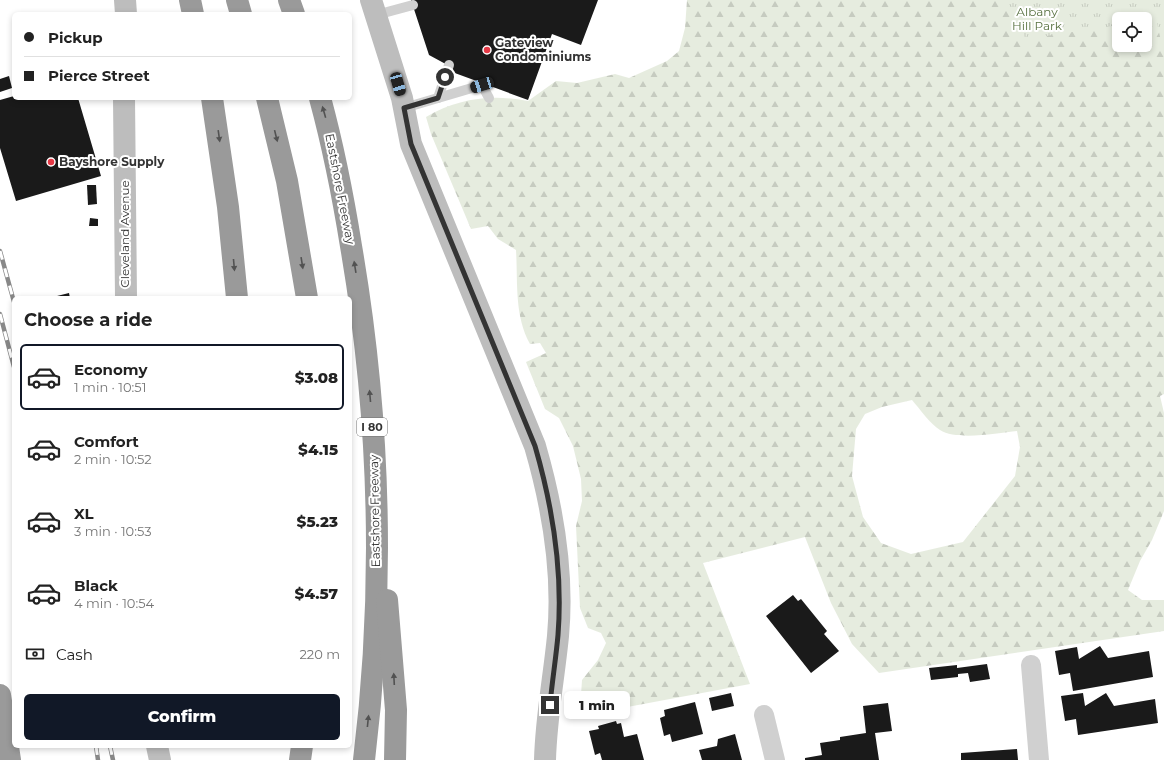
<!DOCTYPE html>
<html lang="en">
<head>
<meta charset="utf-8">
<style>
	:root { --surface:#fff; --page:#f6f6f6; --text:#222; --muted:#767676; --line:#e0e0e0; --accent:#111827 }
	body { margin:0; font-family:Montserrat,sans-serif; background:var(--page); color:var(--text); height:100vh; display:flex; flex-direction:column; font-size:15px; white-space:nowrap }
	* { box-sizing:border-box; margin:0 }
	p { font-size:13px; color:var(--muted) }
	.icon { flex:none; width:22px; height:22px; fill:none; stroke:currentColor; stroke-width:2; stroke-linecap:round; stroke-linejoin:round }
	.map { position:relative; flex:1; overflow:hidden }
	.drawer { position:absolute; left:12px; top:296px; width:340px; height:452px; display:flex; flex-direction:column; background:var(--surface); border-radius:6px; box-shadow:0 2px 6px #0003 }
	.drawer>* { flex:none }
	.guide { position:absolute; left:12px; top:12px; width:340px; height:88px; border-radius:6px; box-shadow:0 2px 6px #0003; display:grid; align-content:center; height:88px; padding:0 12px; background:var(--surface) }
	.tools { position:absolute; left:1112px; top:12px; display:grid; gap:8px }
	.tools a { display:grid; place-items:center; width:40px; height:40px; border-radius:6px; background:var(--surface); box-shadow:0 2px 6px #0003; font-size:20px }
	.end { position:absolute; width:18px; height:18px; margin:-9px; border:5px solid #333; background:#fff; box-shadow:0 0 0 2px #fff }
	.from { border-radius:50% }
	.bubble { position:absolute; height:28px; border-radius:6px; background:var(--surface); box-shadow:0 2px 6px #0003; font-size:13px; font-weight:800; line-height:28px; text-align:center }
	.car { position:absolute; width:12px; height:24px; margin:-12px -6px; border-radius:5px; box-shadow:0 0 3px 1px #0007; background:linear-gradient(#222 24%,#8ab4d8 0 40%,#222 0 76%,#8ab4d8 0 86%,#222 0) }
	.guide b { display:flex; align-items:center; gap:14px; height:38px; font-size:15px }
	.guide b+b { border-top:1px solid var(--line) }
	.guide i { width:10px; height:10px; background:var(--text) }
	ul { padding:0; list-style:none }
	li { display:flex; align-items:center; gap:12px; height:66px; margin:0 8px 6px; padding:0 4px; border:2px solid transparent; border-radius:6px }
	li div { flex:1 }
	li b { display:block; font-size:15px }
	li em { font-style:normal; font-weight:800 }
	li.selected { border-color:var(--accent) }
	li>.icon { width:36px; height:36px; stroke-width:1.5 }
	h2 { padding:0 12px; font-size:18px; line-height:48px }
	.pay { display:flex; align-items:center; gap:10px; height:44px; padding:0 12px; font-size:15px }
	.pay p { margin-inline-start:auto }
	.action { display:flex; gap:8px; margin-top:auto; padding:8px 12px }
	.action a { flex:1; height:46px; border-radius:6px; background:var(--accent); color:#fff; font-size:16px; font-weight:800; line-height:46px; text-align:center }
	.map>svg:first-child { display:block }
	.forest { fill:url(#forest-firs); fill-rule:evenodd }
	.park { fill:url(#park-tufts) }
	.building { fill:#1a1a1a }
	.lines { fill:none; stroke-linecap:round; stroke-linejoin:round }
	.lane { stroke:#d0d0d0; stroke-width:10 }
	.street { stroke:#d0d0d0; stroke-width:20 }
	.secondary { stroke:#bdbdbd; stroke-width:22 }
	.highway { stroke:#9a9a9a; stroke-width:22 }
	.rail-casing { stroke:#888; stroke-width:4.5 }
	.rail { stroke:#fff; stroke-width:3; stroke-dasharray:9; stroke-linecap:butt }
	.oneway { fill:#525252 }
	.route { stroke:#333; stroke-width:5 }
	.poi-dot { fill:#e63946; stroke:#fff; stroke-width:1.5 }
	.labels { text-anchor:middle; stroke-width:4; stroke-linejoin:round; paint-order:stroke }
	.shield { fill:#fff; stroke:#707070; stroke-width:1 }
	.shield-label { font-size:11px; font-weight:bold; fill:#333 }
	.park-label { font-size:12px; fill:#56703f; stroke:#fff }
	.poi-label { font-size:12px; font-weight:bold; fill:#333; stroke:#fff; text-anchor:start }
	.street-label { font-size:12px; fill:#333; stroke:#fff }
</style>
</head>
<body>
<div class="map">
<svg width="1164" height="760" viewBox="0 0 1164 760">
	<defs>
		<pattern id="forest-firs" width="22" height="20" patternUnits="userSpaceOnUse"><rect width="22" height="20" fill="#e6ecdf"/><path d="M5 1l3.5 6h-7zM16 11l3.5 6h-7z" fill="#c6cbc0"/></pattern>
		<pattern id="park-tufts" width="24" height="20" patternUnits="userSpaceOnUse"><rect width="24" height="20" fill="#e6ecdf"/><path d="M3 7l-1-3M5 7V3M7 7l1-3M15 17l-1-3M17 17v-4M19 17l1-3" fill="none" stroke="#c6cbc0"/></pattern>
	</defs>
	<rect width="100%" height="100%" fill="#fff"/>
	<path class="forest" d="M687,0H1164V394L1160,396L1164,413V511L1152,540L1140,561L1128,590L1142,600H1164V631L879,673L852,644L831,603L805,537L703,563L750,684L590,714L584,707L581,695L582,680L598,660L606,643L601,633L588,628L580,608L576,526L582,501L581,479L573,446L559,418L545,409L526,362L546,353L540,343L530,344C514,315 518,282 516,250L498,239L488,226L471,229L431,134L426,117C459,98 491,94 528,101L556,81L577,83L615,74L629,78L667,61L679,51L685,28ZM1119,19H1145V45H1119ZM912,400C919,408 931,425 940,430C957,441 998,433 1017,431L1020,447L1015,476L963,542L911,554L881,543L863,517L852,476L856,429L865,414L882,407Z"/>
	<polygon class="park" points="1003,0 1164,0 1164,54 1156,19 1145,20 1145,19 1119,19 1119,25 1026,39"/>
	<g class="building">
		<polygon points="411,0 598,0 581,45 552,34 528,100 452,72 453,68 429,55"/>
		<polygon points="9,76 12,88 0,92 0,79"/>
		<polygon points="14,96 14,98 78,98 101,176 16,201 0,148 0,100"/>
		<polygon points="87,185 96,185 97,204 88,205"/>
		<polygon points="90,218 98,219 98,226 89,226"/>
		<polygon points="69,293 70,298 57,298 57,296"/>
		<polygon points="793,595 798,601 801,599 827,631 824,634 839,651 811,673 766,616"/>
		<polygon points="1100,646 1108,658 1149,651 1153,677 1073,691 1070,673 1059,675 1055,651 1077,647 1079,659"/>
		<polygon points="987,664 990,679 970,682 968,673 958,674 958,677 931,680 929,668 957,665 957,668"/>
		<polygon points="731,693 734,706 712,711 709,698"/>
		<polygon points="1083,693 1085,706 1106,693 1114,706 1155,699 1158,723 1078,735 1076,719 1065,721 1061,696"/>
		<polygon points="695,702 703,734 672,742 670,734 664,736 660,718 665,716 664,710"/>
		<polygon points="888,703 892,731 875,733 879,760 805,760 805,758 822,755 820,743 840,740 840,737 866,733 863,706"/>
		<polygon points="616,721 617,724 621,723 624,737 637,734 644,760 602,760 600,753 595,755 589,731 599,729 598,726"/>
		<polygon points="735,734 742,760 702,760 699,750 717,746 718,739"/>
		<polygon points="1017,749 1018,760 961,760 961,753"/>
	</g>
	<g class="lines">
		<g class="lane">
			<polyline points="376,15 413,5"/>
			<polyline points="438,98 449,65"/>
			<polyline points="404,108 482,85 489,98"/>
		</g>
		<g class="street">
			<polyline points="1031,665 1039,760"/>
			<polyline points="764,715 775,760"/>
		</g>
		<g class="secondary">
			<polyline points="125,0 126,14"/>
			<path d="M371,0L402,98L411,144L535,446C553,508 564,571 558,636C554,677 546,718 545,760"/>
			<polyline points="124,98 126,298"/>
			<polyline points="157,746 160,760"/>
		</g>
		<g class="highway">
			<polyline points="190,0 193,14"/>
			<polyline points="237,0 241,14"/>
			<polyline points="289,0 294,14"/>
			<polyline points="212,98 228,207 237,298"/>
			<polyline points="267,98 287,181 307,298"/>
			<path d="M320,98C333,146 343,196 351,246C380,415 385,589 364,760"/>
			<polyline points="387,600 396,710 395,760"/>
			<polyline points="0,695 10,760"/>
			<polyline points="300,760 302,746"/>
		</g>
		<g class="rail-casing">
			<g id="rail">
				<polyline points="0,251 14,302"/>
				<polyline points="0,314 14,367"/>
				<polyline points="96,746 98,760"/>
				<polyline points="110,746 113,760"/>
			</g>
		</g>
		<use href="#rail" class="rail"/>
	</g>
	<defs><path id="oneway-solid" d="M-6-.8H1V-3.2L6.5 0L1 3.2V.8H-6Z"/></defs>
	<g class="oneway">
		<use href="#oneway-solid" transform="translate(324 112) rotate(-106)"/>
		<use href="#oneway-solid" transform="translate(219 136) rotate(82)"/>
		<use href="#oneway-solid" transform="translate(276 136) rotate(76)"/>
		<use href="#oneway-solid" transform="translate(302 263) rotate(81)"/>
		<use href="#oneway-solid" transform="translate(234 265) rotate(85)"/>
		<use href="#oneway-solid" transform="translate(355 267) rotate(-99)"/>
		<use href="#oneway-solid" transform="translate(370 396) rotate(-95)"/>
		<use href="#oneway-solid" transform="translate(394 679) rotate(-93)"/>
		<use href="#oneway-solid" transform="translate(368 721) rotate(-84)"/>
	</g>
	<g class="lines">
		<path class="route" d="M445,77L438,98L404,108L411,144L535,446C553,508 563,571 558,635C556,658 552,682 550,705"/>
	</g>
	<g class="poi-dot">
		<circle cx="487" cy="50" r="4"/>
		<circle cx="51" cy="162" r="4"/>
	</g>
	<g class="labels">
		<rect class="shield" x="357" y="418" width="30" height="18" rx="3"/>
		<g class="shield-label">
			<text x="372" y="431">I 80</text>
		</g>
		<g class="park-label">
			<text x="1037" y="16">Albany<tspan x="1037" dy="14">Hill Park</tspan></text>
		</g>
		<g class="poi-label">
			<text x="495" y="47">Gateview<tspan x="495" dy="14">Condominiums</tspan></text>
			<text x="59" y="166">Bayshore Supply</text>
		</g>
		<g class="street-label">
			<text transform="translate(340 189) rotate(79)" y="4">Eastshore Freeway</text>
			<text transform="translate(125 234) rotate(-90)" y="4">Cleveland Avenue</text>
			<text transform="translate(375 511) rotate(-91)" y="4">Eastshore Freeway</text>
		</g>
	</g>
</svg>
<div class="tools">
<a><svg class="icon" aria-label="locate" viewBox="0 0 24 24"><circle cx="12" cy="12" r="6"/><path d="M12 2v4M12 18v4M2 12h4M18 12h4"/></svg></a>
</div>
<i class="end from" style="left:445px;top:77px"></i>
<i class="end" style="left:550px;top:705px"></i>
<div class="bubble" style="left:564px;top:691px;width:66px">1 min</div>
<i class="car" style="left:398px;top:84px;rotate:164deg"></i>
<i class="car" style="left:482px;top:85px;rotate:253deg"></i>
<div class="guide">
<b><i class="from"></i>Pickup</b>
<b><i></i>Pierce Street</b>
</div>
<section class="drawer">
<h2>Choose a ride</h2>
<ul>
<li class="selected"><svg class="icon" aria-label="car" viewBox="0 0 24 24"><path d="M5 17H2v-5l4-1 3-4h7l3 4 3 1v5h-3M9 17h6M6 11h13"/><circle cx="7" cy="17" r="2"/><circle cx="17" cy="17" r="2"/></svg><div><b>Economy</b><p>1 min · 10:51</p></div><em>$3.08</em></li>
<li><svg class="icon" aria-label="car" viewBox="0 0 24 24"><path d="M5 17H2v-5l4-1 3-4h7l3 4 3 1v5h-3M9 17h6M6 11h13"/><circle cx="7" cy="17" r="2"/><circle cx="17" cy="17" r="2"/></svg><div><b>Comfort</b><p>2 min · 10:52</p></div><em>$4.15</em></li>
<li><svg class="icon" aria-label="car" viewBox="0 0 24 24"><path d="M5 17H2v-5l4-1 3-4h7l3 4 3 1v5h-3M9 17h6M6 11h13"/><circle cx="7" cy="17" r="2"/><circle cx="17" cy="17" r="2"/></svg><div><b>XL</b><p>3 min · 10:53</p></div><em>$5.23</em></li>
<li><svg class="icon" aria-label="car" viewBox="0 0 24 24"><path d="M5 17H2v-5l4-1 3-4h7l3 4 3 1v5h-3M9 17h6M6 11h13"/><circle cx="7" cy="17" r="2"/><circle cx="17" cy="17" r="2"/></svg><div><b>Black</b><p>4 min · 10:54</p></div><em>$4.57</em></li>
</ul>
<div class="pay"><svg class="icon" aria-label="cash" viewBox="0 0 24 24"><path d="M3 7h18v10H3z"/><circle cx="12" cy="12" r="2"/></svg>Cash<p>220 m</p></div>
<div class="action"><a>Confirm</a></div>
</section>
</div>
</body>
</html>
